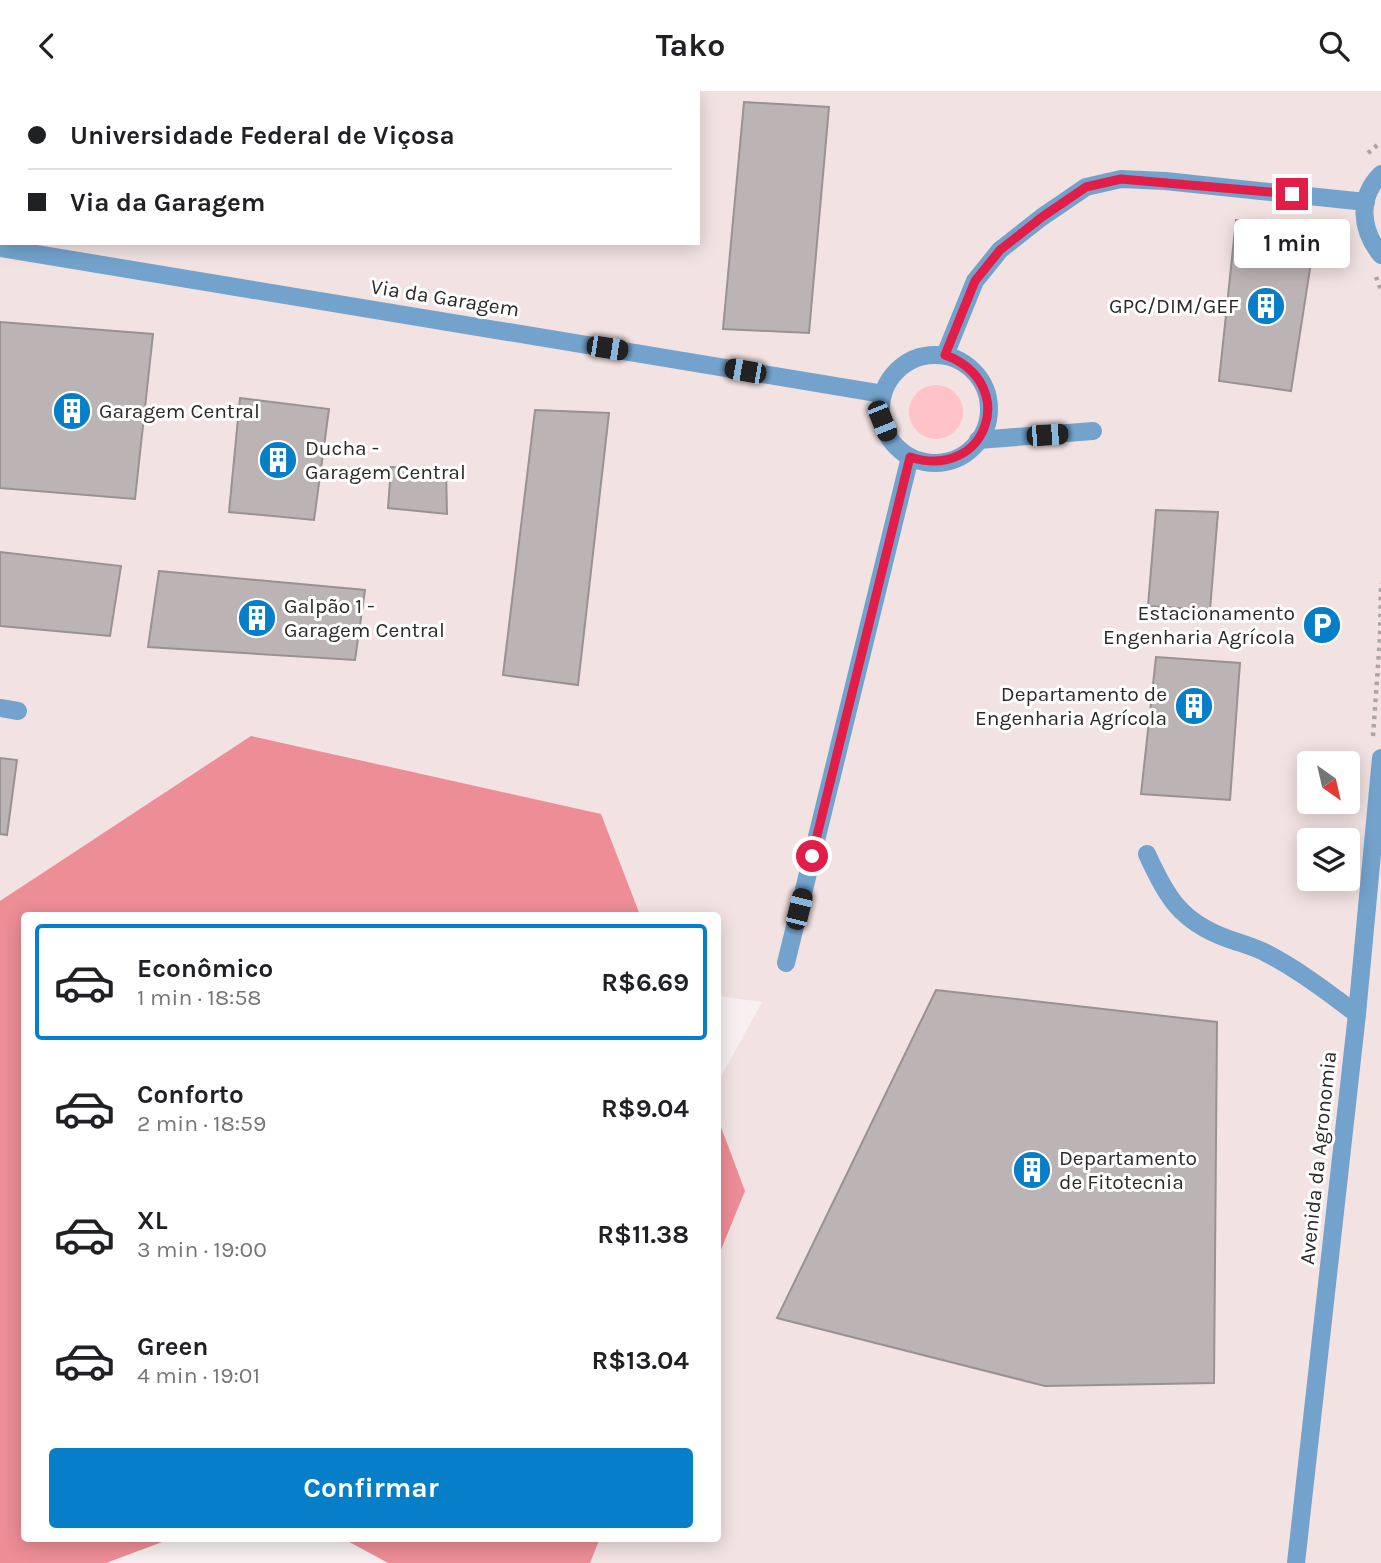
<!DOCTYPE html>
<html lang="pt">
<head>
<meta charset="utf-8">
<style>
	:root { --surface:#fff; --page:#f2f2f2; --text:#202124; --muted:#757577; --line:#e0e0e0; --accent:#067fc8 }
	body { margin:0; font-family:Karla,sans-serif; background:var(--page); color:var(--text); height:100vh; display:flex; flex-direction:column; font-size:26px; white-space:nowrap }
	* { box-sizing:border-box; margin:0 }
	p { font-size:23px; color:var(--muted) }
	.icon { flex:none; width:38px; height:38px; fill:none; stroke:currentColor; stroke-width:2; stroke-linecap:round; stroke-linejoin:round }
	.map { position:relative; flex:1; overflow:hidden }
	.panel { position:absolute; left:21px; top:821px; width:700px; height:630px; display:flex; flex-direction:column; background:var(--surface); border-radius:7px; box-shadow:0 4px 18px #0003 }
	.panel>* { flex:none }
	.guide { position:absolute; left:0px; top:0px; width:700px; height:154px; box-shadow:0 4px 18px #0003; display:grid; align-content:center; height:154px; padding:0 28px; background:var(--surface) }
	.needle { width:46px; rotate:146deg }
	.buttons { position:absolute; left:1297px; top:660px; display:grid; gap:14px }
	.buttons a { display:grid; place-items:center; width:63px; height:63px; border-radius:7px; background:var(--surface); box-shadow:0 4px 18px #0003; font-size:35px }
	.end { position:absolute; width:32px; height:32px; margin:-16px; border:9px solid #e11d48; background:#fff; box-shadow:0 0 0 4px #fff }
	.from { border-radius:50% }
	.bubble { position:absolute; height:49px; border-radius:7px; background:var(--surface); box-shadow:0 4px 18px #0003; font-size:23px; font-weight:700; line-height:49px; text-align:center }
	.car { position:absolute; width:21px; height:42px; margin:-21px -10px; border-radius:9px; box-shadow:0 0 5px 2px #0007; background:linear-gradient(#222 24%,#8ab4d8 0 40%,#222 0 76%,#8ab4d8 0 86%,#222 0) }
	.guide b { display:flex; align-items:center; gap:24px; height:66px; font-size:26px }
	.guide b+b { border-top:2px solid var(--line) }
	.guide i { width:18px; height:18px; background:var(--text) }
	ul { padding:12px 0 0; list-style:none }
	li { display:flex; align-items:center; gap:21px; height:116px; margin:0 14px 10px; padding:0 14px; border:4px solid transparent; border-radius:7px }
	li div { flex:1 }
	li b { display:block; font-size:26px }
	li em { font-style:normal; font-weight:700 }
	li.on { border-color:var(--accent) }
	li>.icon { width:63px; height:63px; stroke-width:1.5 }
	.cta { display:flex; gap:14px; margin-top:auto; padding:14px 28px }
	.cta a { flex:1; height:80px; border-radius:7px; background:var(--accent); color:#fff; font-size:28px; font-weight:700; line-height:80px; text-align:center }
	header { display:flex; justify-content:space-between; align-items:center; height:91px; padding:0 28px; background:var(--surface); font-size:32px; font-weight:700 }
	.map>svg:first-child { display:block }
	.built { fill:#f2e2e2; fill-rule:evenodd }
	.green { fill:#ffc2c6 }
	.forest { fill:#ed8d96 }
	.building { fill:#bbb3b4; stroke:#999292; stroke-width:2 }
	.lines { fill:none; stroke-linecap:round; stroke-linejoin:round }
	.path { stroke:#aba5a5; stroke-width:4.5; stroke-dasharray:3.5 5; stroke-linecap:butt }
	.minor { stroke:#73a3cc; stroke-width:18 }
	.route { stroke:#e11d48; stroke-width:9 }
	.labels { text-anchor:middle; stroke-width:6; stroke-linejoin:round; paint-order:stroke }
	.street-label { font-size:21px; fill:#2c2929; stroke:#fff }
	.poi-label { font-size:21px; fill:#2c2929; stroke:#fff; text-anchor:start }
</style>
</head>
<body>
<header><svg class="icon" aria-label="back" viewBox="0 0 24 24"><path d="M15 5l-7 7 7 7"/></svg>Tako<svg class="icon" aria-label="search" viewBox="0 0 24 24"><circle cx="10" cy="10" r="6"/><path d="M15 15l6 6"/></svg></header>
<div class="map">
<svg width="1381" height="1472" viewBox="0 0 1381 1472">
	<rect width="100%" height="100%" fill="#f8f0f0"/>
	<path class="built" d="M0,0H1381V1472H446L460,1447H718V991L762,911L718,905V824H24L0,829ZM2,2H698V152H2ZM1309,672H1348V710H1309ZM1309,749H1348V788H1309Z"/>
	<circle class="green" cx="936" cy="321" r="27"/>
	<g class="forest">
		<polygon points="251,645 601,723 640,824 24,824 24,1447 173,1447 106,1472 0,1472 0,810"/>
		<polygon points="718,1028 745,1100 718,1166"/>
		<polygon points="342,1447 600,1447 590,1472 388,1472"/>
	</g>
	<g class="building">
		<polygon points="744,11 829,16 809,242 723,238"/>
		<polygon points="1236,129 1316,139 1291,300 1219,290"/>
		<polygon points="0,231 153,243 135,408 0,397"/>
		<polygon points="240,307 329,318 314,429 229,421"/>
		<polygon points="535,319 609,322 578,594 503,584"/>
		<polygon points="391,376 446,379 447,423 388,417"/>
		<polygon points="1156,419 1218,421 1210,519 1148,515"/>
		<polygon points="0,461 121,475 110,545 0,535"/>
		<polygon points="159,480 365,499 355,569 148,556"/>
		<polygon points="1156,566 1240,572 1230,709 1141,703"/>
		<polygon points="0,667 17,669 7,744 0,743"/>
		<polygon points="936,899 1217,931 1214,1292 1045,1295 777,1227"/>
	</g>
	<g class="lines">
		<g class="path">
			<polyline points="1368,62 1381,51"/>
			<polyline points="1376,186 1381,199"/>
			<polyline points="1373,645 1380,546 1381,492"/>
		</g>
		<g class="minor">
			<path d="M1381,83C1357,107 1361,139 1381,164"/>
			<polyline points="0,157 883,303"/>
			<polyline points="945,264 975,190 1000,159 1042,126 1086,96 1121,88 1165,90 1366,111"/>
			<circle cx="935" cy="318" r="54"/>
			<polyline points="978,349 1093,340"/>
			<polyline points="0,617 18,620"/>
			<path d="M1147,763C1166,805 1180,830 1226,847C1239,852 1253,855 1266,862C1299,879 1327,901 1357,923"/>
			<polyline points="786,872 910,366"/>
			<polyline points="1296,1472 1357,923 1381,667"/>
		</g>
	</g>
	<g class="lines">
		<path class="route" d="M812,765L910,366C987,391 1021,292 945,264L975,190L1000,159L1042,126L1086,96L1121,88L1292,103"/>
	</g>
	<defs>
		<g id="building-disc" transform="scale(2.0125)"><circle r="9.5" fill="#067fc8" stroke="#fff"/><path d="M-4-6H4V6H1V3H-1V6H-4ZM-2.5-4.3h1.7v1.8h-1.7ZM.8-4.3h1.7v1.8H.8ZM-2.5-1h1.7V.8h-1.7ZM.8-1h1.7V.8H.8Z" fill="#fff"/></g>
		<g id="parking-disc" transform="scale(2.0125)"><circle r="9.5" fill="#067fc8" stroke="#fff"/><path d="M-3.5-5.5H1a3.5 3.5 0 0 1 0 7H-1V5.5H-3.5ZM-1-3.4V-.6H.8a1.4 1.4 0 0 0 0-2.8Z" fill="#fff"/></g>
	</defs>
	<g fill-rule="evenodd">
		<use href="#building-disc" x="1266" y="215"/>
		<use href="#building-disc" x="72" y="320"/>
		<use href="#building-disc" x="278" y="369"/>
		<use href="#building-disc" x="257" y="527"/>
		<use href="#parking-disc" x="1322" y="534"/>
		<use href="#building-disc" x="1194" y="615"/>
		<use href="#building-disc" x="1032" y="1079"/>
	</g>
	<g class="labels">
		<g class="street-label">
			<text transform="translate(445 207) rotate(9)" y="7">Via da Garagem</text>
			<text transform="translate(1318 1067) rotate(-84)" y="7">Avenida da Agronomia</text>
		</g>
		<g class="poi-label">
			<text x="1239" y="222" text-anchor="end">GPC/DIM/GEF</text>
			<text x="99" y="327">Garagem Central</text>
			<text x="305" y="364">Ducha -<tspan x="305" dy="24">Garagem Central</tspan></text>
			<text x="284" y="522">Galpão 1 -<tspan x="284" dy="24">Garagem Central</tspan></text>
			<text x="1295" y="529" text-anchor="end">Estacionamento<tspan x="1295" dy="24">Engenharia Agrícola</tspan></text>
			<text x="1167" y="610" text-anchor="end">Departamento de<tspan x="1167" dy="24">Engenharia Agrícola</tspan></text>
			<text x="1059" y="1074">Departamento<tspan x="1059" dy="24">de Fitotecnia</tspan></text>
		</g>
	</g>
</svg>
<div class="buttons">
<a><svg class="needle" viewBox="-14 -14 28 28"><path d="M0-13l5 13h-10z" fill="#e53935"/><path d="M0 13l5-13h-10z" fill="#757577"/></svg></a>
<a><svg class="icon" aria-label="layers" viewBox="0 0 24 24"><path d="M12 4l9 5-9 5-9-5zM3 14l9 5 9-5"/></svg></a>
</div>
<i class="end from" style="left:812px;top:765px"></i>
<i class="end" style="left:1292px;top:103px"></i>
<div class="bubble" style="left:1234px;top:128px;width:116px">1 min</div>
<i class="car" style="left:607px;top:257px;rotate:99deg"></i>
<i class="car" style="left:745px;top:280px;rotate:280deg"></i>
<i class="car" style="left:882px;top:330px;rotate:158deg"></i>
<i class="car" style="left:1047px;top:344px;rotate:86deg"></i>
<i class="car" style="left:799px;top:818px;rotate:14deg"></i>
<div class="guide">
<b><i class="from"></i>Universidade Federal de Viçosa</b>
<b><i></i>Via da Garagem</b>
</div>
<section class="panel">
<ul>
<li class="on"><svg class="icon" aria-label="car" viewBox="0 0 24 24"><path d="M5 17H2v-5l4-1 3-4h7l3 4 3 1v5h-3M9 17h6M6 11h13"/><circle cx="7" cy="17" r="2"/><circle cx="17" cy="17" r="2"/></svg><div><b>Econômico</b><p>1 min · 18:58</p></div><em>R$6.69</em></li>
<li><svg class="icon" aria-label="car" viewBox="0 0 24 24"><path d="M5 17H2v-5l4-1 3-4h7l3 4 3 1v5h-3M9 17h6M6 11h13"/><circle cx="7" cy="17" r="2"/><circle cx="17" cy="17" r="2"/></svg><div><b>Conforto</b><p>2 min · 18:59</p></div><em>R$9.04</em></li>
<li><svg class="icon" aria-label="car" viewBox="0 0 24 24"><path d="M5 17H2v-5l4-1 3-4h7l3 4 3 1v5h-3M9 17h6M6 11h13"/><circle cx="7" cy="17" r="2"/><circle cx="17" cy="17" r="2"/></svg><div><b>XL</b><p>3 min · 19:00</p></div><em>R$11.38</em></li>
<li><svg class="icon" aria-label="car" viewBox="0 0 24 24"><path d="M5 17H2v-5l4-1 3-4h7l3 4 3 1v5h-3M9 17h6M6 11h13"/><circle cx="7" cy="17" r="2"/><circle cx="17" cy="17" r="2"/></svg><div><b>Green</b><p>4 min · 19:01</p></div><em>R$13.04</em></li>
</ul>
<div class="cta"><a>Confirmar</a></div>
</section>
</div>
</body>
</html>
